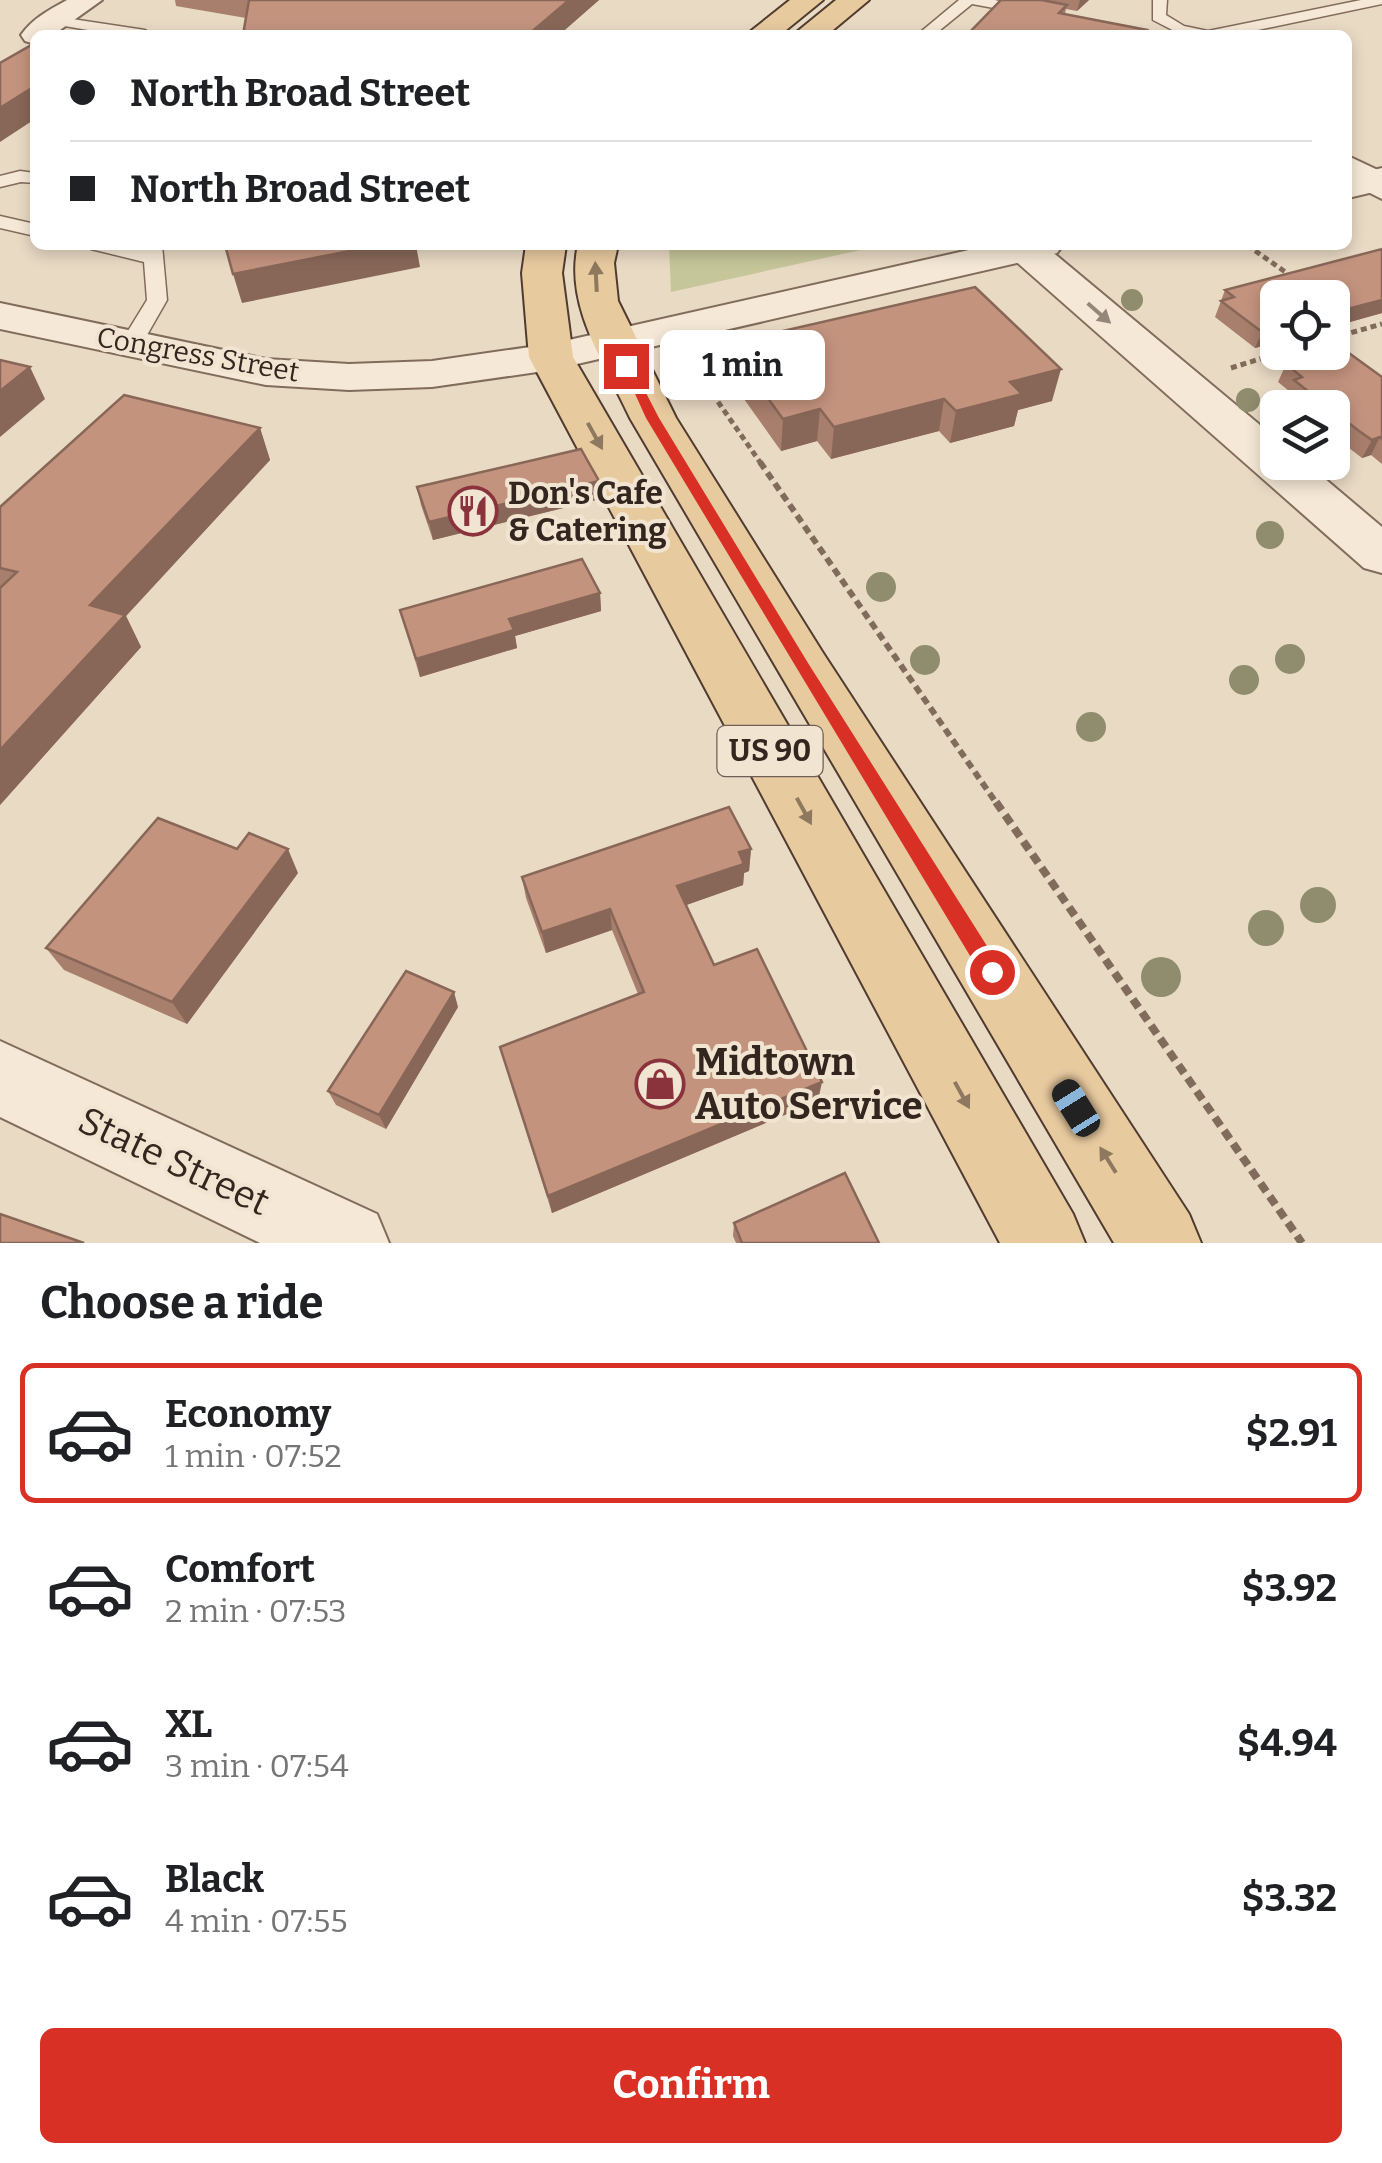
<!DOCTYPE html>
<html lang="en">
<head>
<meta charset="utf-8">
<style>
	:root { --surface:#fff; --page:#f2f2f2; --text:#202124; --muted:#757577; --line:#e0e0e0; --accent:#d93025 }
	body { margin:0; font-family:Bitter,serif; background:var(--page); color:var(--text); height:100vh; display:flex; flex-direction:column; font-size:38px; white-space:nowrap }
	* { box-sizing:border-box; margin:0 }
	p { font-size:32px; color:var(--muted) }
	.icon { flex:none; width:55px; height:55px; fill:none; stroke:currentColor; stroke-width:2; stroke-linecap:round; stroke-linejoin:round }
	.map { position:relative; height:1243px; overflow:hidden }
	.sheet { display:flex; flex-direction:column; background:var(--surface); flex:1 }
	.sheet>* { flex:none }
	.top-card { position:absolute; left:30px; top:30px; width:1322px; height:220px; border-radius:15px; box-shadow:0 5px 15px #0003; display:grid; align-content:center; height:220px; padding:0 40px; background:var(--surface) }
	.buttons { position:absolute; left:1260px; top:280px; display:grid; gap:20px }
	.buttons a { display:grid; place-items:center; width:90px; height:90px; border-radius:15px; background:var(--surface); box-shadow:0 5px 15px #0003; font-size:50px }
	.end { position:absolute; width:45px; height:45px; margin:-22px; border:12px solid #d93025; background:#fff; box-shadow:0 0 0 5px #fff }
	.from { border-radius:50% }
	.bubble { position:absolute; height:70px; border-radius:15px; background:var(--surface); box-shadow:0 5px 15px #0003; font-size:32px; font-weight:700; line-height:70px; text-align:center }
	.car { position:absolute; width:30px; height:60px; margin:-30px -15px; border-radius:12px; box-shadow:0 0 8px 2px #0007; background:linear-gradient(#222 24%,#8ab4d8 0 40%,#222 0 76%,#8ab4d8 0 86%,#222 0) }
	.top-card b { display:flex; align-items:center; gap:35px; height:95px; font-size:38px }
	.top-card b+b { border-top:2px solid var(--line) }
	.top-card i { width:25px; height:25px; background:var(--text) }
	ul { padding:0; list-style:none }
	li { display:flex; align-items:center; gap:30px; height:140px; margin:0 20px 15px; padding:0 20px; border:5px solid transparent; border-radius:15px }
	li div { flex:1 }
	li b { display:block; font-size:38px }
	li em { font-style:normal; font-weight:700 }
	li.active { border-color:var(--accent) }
	li>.icon { width:90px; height:90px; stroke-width:1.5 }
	h2 { padding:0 40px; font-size:45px; line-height:120px }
	.button { display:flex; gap:20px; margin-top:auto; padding:20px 40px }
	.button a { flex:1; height:115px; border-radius:15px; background:var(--accent); color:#fff; font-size:40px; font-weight:700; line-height:115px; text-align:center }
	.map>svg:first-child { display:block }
	.green { fill:#c5c699 }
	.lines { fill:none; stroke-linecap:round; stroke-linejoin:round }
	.service-casing { stroke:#816c5c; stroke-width:3 }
	.minor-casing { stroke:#816c5c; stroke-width:4 }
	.tertiary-casing { stroke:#816c5c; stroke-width:4 }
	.primary-casing { stroke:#503b30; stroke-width:4 }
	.path-far2 { stroke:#816c5c; stroke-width:5; stroke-dasharray:6 4; stroke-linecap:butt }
	.path-far1 { stroke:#816c5c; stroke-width:6; stroke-dasharray:8 5; stroke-linecap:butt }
	.path { stroke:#816c5c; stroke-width:8; stroke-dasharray:10 6; stroke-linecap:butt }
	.service { fill:#f5e8d6; fill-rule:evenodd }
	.minor { fill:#f5e8d6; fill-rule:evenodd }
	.tertiary { fill:#f5e8d6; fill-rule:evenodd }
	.primary { fill:#e8ca9f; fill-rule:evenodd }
	.tree { fill:#908c6e }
	.wall { fill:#a87e6c }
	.shaded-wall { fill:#886758 }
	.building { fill:#c3937e; stroke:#886758; stroke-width:2.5 }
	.oneway { fill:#8e785f }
	.oneway2 { fill:#94877a }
	.route { fill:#d93025 }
	.labels { text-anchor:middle; stroke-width:8; stroke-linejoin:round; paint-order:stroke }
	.far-street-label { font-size:28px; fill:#33261f; stroke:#f1e5d2 }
	.shield { fill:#f1e5d2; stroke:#6c5f55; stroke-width:2.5 }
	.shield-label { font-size:30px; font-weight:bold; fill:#33261f }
	.poi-label { font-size:32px; font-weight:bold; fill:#33261f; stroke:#f1e5d2; text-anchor:start }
	.near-poi-label { font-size:38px; font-weight:bold; fill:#33261f; stroke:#f1e5d2; text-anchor:start }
	.near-street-label { font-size:38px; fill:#33261f; stroke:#f1e5d2 }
</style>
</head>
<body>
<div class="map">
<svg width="1382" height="1243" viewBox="0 0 1382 1243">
	<rect width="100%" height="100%" fill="#e9dac4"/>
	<polygon class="green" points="669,245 883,245 671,292"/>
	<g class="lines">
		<g class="service-casing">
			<g id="service">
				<polygon points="959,0 995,0 1038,11 1031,15 972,4 934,35 917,35"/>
				<polygon points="1153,0 1167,0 1166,15 1184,26 1208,31 1361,0 1382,0 1382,4 1234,35 1182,35 1153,20"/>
				<polygon points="52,16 145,30 153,35 117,35 47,23 47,17"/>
				<polygon points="20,171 35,173 35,183 21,182 0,187 0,176"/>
				<polygon points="0,216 35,224 35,236 0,228"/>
				<polygon points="88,245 122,245 143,250 142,245 162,245 167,300 139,349 131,350 120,344 147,300 144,262 91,249"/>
			</g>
		</g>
		<g class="minor-casing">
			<g id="minor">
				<path d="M67,0H102L53,35H35V44L25,41L21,35C33,18 49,10 67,0Z"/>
				<polygon points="1348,156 1382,172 1382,199 1348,182"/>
				<polygon points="1008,245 1044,245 1278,440 1278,462 1305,462 1382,527 1382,573 1364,568 1011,257 1005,249"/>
				<polygon points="0,1041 377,1214 389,1243 260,1243 0,1117"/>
			</g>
		</g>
		<g class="tertiary-casing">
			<g id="tertiary">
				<polygon points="1382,168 1382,190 1348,198 1348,176"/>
				<polygon points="991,245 1063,245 1057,253 1043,257 551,370 432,387 349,390 266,385 0,329 0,303 266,359 349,364 432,361 551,344"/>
			</g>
		</g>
		<g class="primary-casing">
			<g id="primary">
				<polygon points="790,0 823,0 780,35 746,35"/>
				<polygon points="836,0 869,0 827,35 793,35"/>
				<polygon points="526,245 566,245 562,273 573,357 1073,1214 1085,1243 1000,1243 529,357 522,273"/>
				<path d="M578,245H618L614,263L618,301L676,418L823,653L1189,1214L1201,1243H1114L630,418C605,364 564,305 578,245Z"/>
			</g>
		</g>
		<g class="path-far2">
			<polyline points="1247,245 1291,276"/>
			<polyline points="1332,338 1382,324"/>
			<polyline points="686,364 700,376 762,465"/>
			<polyline points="1231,368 1282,352"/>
			<polyline points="1333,455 1350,449"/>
		</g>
		<polyline class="path-far1" points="760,462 997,804"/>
		<polyline class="path" points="996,802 1302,1243"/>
		<use href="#service" class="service"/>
		<use href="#minor" class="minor"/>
		<use href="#tertiary" class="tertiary"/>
		<use href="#primary" class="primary"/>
	</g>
	<g class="tree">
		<circle cx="1132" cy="300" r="11"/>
		<circle cx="756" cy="353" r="12"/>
		<circle cx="1248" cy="400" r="12"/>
		<circle cx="1270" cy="535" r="14"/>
		<circle cx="881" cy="587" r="15"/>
		<circle cx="1290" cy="659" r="15"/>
		<circle cx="925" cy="660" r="15"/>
		<circle cx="1244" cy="680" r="15"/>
		<circle cx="1091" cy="727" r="15"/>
		<circle cx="1318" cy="905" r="18"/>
		<circle cx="1266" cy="928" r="18"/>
		<circle cx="1161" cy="977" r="20"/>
	</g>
	<g class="wall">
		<polygon points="175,0 599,0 559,35 243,35 246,18 176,6"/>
		<polygon points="1001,0 1089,0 1077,11 1066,9 1065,14 1146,35"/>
		<polygon points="1382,249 1382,313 1332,327 1278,298 1278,342 1255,348 1215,317 1225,290"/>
		<polygon points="761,336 1052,401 1018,410 1014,426 950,443 939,431 831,459 817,441 781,451 739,392 740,360 760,356"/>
		<polygon points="1286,364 1382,377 1382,464 1371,455 1362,458 1332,435 1332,408 1299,408 1286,397 1289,391 1278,382"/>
		<polygon points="260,428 270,460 126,616 141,647 0,805 0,507"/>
		<polygon points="599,481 600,499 433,540 421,505 417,487"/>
		<polygon points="600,593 601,611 515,636 517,648 420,677 400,610"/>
		<polygon points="751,849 749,871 744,873 743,885 686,905 714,965 818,1101 552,1213 500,1047 638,994 612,930 546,953 526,898 522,877"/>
		<polygon points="298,873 187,1024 64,970 46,948"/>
		<polygon points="458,1007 386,1129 336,1105 328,1091"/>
		<polygon points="734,1223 879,1243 736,1243 733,1236"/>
	</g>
	<g class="shaded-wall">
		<polygon points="569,0 599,0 559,35 528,35"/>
		<polygon points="1080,0 1089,0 1077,11"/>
		<polygon points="35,86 35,119 0,142 0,108"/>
		<polygon points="380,245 416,245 420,267 242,303 233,274"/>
		<polygon points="1382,300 1382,313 1332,327 1332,313"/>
		<polygon points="1278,328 1278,342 1255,348 1262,332"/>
		<polygon points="30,367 45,399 0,437 0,391"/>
		<polygon points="1061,369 1052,401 1018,410 1014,426 950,443 956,411 1010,382"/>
		<polygon points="944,399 939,431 831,459 834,427"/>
		<polygon points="820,409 817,441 781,451 783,419"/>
		<polygon points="260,428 270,460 126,616 141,647 0,805 0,750 90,605"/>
		<polygon points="1380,437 1371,455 1362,458 1372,440"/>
		<polygon points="599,481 600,499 433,540 429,522"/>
		<polygon points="600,593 601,611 515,636 517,648 420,677 416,659 509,619"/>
		<polygon points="288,849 298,873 187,1024 172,1002"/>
		<polygon points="751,849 749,871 744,873 743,885 678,908 677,886 739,852"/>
		<polygon points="610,909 612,930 546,953 542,932"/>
		<polygon points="454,992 458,1007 386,1129 379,1115"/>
		<polygon points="822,1082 818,1101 552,1213 548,1196"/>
	</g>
	<g class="building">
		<polygon points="249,0 569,0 528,35 243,35"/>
		<polygon points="1001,0 1042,0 1067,5 1059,13 1147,30 1144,35 967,35"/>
		<polygon points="54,32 77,35 48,35"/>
		<polygon points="35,43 35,86 0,108 0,63"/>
		<polygon points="225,245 380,245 233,274"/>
		<polygon points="1382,249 1382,300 1332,313 1332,298 1278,298 1278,328 1262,332 1221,301 1234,297 1225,290"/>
		<polygon points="975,287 1061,369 1010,382 1022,394 956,411 944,399 834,427 820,409 783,419 740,360 773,352 761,336"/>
		<polygon points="1342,348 1382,377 1382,439 1380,437 1372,440 1359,431 1332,410 1332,408 1329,408 1294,380 1302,377 1286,364 1327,352 1332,352 1332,351"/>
		<polygon points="0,360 30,367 0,391"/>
		<polygon points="124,395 260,428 90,605 125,615 0,750 0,588 17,572 0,568 0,507"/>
		<polygon points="581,449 599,481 429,522 417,487"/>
		<polygon points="582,559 600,593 509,619 514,630 416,659 400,610"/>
		<polygon points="729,807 751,849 739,852 744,864 677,886 714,965 757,949 822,1082 548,1196 500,1047 644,992 610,909 542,932 522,877"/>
		<polygon points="158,818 237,849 249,833 288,849 172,1002 46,948"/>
		<polygon points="406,971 454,992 379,1115 328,1091"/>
		<polygon points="845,1173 879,1243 742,1243 734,1223"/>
		<polygon points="0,1214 84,1243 0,1243"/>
	</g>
	<defs><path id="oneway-solid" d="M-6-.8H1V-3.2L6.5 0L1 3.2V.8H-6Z" transform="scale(2.5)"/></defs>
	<g class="oneway">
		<use href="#oneway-solid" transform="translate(596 277) rotate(-93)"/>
		<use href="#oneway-solid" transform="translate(595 436) rotate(61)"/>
		<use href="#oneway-solid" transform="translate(804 811) rotate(61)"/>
		<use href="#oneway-solid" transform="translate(962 1095) rotate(61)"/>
		<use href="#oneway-solid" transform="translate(1108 1160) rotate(-122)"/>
	</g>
	<use class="oneway2" href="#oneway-solid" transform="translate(1099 313) rotate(41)"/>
	<polygon class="route" points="621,363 632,366 659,418 808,663 999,965 1002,972 999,979 984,979 646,418"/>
	<defs>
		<g id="restaurant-ring" transform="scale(2.5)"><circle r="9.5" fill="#f1e5d2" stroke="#8a333c" stroke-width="1.5"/><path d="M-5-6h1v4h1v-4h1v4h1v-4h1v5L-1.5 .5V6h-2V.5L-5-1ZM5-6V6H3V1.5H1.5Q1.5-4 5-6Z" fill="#8a333c"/></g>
		<g id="shop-ring" transform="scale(2.5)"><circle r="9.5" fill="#f1e5d2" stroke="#8a333c" stroke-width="1.5"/><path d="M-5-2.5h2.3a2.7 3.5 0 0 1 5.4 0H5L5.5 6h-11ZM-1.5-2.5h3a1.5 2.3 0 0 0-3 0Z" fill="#8a333c"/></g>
	</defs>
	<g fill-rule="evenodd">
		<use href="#restaurant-ring" x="473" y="511"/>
		<use href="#shop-ring" x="660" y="1084"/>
	</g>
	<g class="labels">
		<g class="far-street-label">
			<text transform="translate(198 354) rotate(10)" y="10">Congress Street</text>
		</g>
		<rect class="shield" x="717.5" y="726" width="105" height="50" rx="8"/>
		<g class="shield-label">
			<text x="770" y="761">US 90</text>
		</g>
		<g class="poi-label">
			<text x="508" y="504">Don's Cafe<tspan x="508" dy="37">&amp; Catering</tspan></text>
		</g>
		<g class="near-poi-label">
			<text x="695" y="1075">Midtown<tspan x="695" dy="44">Auto Service</tspan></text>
		</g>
		<g class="near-street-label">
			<text transform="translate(174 1161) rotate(25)" y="13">State Street</text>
		</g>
	</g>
</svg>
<div class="buttons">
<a><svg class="icon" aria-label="locate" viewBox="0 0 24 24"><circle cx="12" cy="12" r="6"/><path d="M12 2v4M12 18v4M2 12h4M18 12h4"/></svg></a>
<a><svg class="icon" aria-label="layers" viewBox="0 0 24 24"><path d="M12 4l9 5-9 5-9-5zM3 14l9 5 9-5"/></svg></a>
</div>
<i class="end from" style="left:992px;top:972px"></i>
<i class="end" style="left:626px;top:366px"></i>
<div class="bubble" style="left:660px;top:330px;width:165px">1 min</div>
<i class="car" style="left:1076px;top:1108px;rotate:328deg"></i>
<div class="top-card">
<b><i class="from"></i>North Broad Street</b>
<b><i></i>North Broad Street</b>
</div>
</div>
<section class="sheet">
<h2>Choose a ride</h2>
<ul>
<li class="active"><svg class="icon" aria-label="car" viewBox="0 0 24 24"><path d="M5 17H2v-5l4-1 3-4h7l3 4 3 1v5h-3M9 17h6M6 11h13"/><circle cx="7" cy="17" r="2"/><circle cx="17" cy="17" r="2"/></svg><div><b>Economy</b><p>1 min · 07:52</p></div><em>$2.91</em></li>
<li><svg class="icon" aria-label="car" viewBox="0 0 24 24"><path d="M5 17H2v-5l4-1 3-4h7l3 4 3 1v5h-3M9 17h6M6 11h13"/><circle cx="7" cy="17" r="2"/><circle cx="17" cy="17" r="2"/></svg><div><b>Comfort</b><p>2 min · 07:53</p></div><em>$3.92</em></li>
<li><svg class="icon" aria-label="car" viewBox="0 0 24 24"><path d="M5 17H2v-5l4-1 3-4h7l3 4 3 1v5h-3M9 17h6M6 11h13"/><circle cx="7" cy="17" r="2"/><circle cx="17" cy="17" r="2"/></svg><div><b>XL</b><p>3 min · 07:54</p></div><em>$4.94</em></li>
<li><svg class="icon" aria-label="car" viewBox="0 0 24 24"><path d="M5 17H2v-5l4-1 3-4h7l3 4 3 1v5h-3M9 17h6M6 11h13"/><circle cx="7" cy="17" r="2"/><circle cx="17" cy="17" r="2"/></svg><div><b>Black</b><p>4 min · 07:55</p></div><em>$3.32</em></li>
</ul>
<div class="button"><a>Confirm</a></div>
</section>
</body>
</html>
